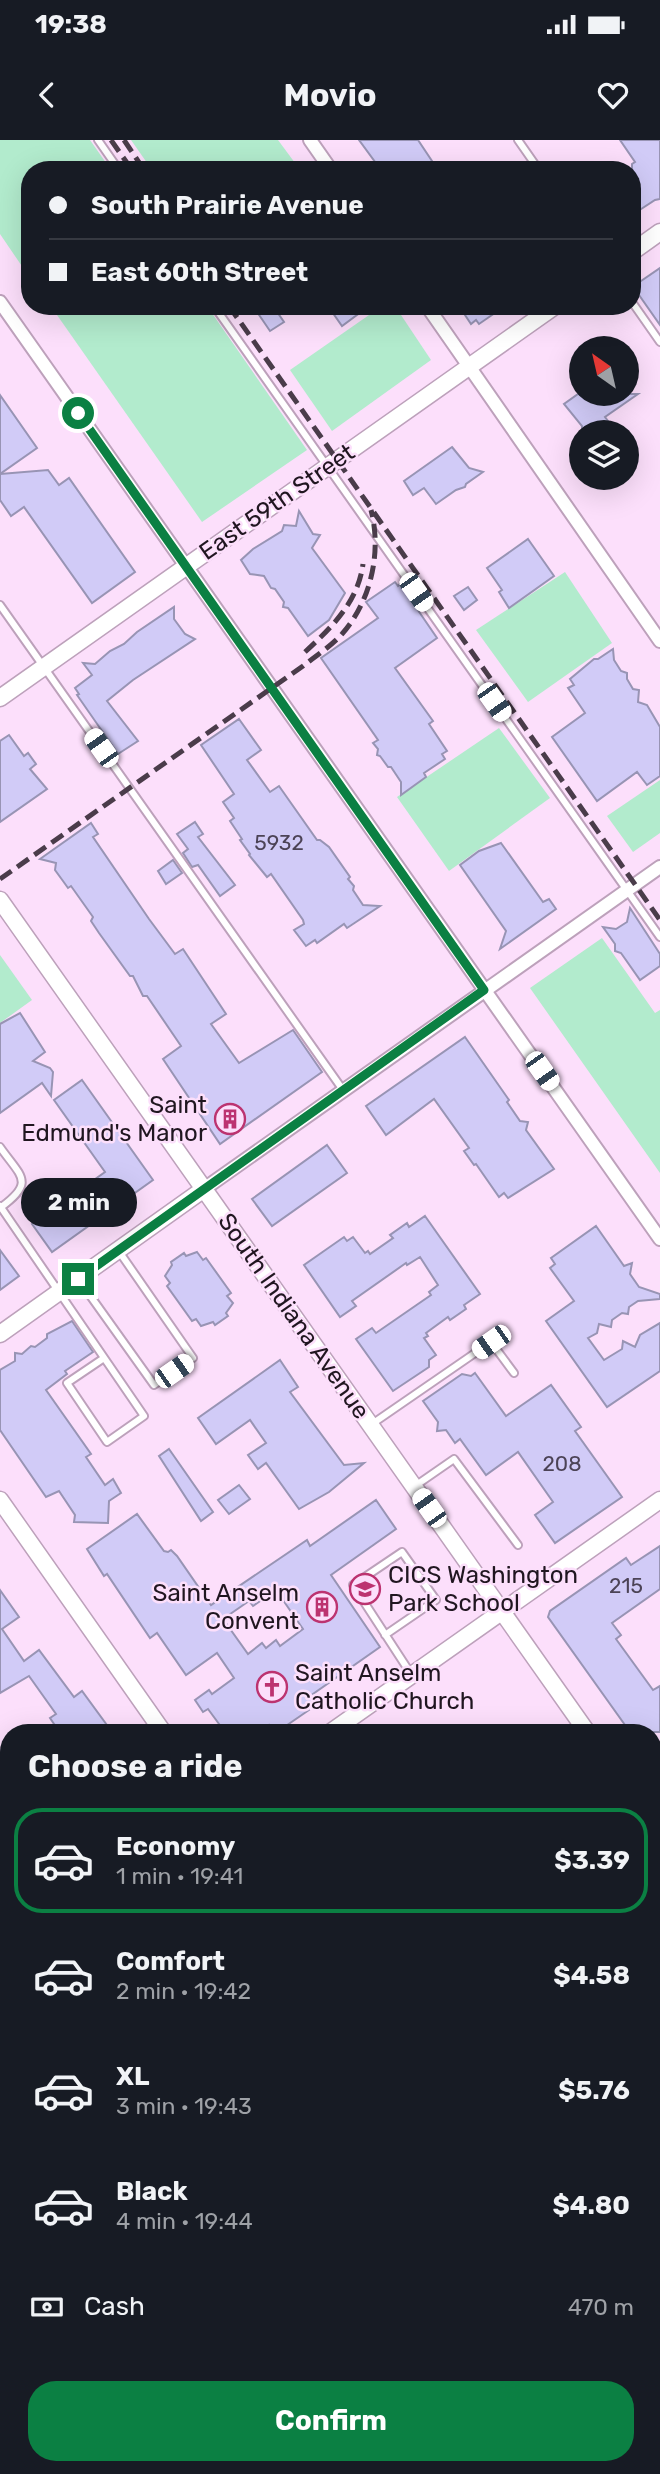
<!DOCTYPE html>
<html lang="en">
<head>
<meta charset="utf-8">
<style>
	:root { --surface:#171b24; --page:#20242c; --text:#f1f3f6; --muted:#9ea1a6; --line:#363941; --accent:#0b8043 }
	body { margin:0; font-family:Rubik,sans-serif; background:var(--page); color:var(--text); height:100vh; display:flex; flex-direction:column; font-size:26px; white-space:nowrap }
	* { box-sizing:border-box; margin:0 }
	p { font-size:23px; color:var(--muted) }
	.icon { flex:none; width:38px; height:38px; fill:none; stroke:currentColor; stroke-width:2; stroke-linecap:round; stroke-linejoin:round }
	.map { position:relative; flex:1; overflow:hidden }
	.panel { position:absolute; left:0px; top:1584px; width:662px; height:751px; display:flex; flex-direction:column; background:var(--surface); border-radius:28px 28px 0 0; box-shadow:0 7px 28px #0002 }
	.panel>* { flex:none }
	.guide { position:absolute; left:21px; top:21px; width:620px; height:154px; border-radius:28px; box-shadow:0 7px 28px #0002; display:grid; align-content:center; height:154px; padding:0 28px; background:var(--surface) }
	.needle { width:46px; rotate:326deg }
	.controls { position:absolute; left:569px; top:196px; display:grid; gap:14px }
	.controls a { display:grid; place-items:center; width:70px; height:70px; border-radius:50%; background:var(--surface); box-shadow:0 7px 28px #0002; font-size:35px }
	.end { position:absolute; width:32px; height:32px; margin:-16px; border:9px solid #0b8043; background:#fff; box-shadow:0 0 0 4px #fff }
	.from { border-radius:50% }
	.bubble { position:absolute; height:49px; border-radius:24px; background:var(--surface); box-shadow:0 7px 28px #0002; font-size:23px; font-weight:700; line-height:49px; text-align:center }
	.car { position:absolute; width:21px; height:42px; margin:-21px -10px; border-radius:9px; box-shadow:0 0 5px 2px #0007; background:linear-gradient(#fff 24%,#345 0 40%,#fff 0 76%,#345 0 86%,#fff 0) }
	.guide b { display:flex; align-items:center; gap:24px; height:66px; font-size:26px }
	.guide b+b { border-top:2px solid var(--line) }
	.guide i { width:18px; height:18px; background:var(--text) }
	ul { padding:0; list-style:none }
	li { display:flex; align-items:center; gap:21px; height:105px; margin:0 14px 10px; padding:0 14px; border:4px solid transparent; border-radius:28px }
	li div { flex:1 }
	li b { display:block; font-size:26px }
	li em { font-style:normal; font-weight:700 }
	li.current { border-color:var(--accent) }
	li>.icon { width:63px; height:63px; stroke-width:1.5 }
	h2 { padding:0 28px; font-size:32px; line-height:84px }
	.pay { display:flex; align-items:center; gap:18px; height:77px; padding:0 28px; font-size:26px }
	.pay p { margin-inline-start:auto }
	.button { display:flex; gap:14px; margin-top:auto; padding:14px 28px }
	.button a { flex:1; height:80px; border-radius:28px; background:var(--accent); color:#fff; font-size:28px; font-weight:700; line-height:80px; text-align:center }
	.status { display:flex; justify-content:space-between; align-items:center; height:49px; padding:0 35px; background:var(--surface); direction:ltr }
	.status svg { height:19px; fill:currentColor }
	header { display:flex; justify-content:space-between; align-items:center; height:91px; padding:0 28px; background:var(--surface); font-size:32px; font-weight:700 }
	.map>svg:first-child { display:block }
	.green { fill:#b2ebcd }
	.building { fill:#d1cbf7; stroke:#9894b4; stroke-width:2; fill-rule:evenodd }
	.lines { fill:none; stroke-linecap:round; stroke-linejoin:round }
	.service-casing { stroke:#bda1bb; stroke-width:10 }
	.minor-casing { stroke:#bda1bb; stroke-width:16 }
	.tertiary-casing { stroke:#bda1bb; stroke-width:19 }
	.service { stroke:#fff; stroke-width:6 }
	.minor { stroke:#fff; stroke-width:12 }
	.tertiary { stroke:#fff; stroke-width:16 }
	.rail { stroke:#4a3c4a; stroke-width:5; stroke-dasharray:14 7; stroke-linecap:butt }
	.route { stroke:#0b8043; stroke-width:9 }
	.labels { text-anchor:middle; stroke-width:5; stroke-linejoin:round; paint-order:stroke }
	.number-label { font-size:21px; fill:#4c4356 }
	.street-label { font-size:24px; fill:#201620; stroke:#fcdffb }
	.poi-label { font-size:24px; fill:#201620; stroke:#fcdffb; text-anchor:end }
</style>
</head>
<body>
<div class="status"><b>19:38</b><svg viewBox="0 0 49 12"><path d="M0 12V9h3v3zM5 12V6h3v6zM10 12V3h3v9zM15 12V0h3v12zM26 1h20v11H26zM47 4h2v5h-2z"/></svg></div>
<header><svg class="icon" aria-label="back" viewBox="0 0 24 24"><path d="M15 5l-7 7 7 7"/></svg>Movio<svg class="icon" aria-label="heart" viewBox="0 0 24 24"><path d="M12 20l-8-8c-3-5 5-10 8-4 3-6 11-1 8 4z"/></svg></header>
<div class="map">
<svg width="660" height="2334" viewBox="0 0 660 2334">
	<rect width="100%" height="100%" fill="#fcdffb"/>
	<g class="green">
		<polygon points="0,0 90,0 111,30 30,30 30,138 0,94"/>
		<polygon points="131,0 278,0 298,27 294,30 152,30"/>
		<polygon points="70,166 207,166 307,310 202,382 57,175"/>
		<polygon points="382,166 395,166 431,220 332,291 290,230"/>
		<polygon points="565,432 612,503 528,562 476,490"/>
		<polygon points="499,588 550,658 449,731 397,657"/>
		<polygon points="660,640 660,693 633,712 607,676"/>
		<polygon points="602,798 655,873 660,870 660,1033 530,848"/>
		<polygon points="0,815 32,860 0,883"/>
		<polygon points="289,2326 468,2326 474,2334 295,2334"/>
	</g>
	<g class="building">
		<polygon points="359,0 418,0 438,30 381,30"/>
		<polygon points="620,0 660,0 660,59 655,60 632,75 632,24 635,22"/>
		<polygon points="660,128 660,185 632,145 632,139 641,141"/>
		<polygon points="253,166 273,166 284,182 270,191"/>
		<polygon points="328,166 369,166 342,186"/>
		<polygon points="459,166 505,166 479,184 476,180 471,184"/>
		<polygon points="578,254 638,254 605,277 608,281 592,292 582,292 582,286 564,264"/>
		<polygon points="0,255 37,308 0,334"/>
		<polygon points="452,307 469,328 483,332 466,344 465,347 456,350 436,364 424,348 413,355 404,341"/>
		<polygon points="48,330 59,345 69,338 135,432 92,463 24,367 11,376 0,360 0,334"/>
		<polygon points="299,371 313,394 320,395 312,408 345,453 329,480 308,496 288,468 283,467 284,462 275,449 271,448 264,436 250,434 241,420 253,409 282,391 284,385 296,386"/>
		<polygon points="528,399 554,436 509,468 499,452 502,450 487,428"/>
		<polygon points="395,442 398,446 400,444 437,498 395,528 433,581 429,584 447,611 442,614 445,619 424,633 426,637 401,655 401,642 391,627 388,627 380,616 377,615 378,609 373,603 378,600 321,518 378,478 366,462"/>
		<polygon points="468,447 477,460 464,470 454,456"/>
		<polygon points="174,467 174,479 185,494 195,499 133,540 107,561 138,601 118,614 77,555 79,554 75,548 92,535 83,523 95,524 110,511 124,504 137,492"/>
		<polygon points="613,509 614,520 621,531 627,533 627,539 633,549 639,550 638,562 647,565 660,587 660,636 647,645 637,632 597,661 552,597 585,573 568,548 574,545 570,539 594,519 598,519"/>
		<polygon points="239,579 261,610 247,620 270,652 279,646 317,700 320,700 329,707 350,737 348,739 354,746 353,750 363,765 380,766 347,788 344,784 317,803 315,800 306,806 294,790 304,784 303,780 271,734 267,737 249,715 250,714 240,700 242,699 230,681 234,678 223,662 234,654 201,605"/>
		<polygon points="9,595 24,616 28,613 36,624 30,629 47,649 0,682 0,601"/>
		<polygon points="195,682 203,694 198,697 235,745 220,756 198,725 192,727 183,713 188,709 177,694"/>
		<polygon points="91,683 98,694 93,697 149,779 175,814 183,809 226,874 211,884 239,923 293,890 322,932 220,1004 163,919 181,906 147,856 143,856 133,836 130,836 99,793 91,781 93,777 71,746 68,748 63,741 55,730 56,723 40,719"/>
		<polygon points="501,703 543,762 549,759 556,769 500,809 506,791 460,725 479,711"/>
		<polygon points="173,720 182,733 166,744 158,731"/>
		<polygon points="630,768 660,814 660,826 640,840 621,813 615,811 615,804 603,787 616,789 627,782"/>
		<polygon points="20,873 45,912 33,921 50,928 53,932 51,956 42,943 0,973 0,884"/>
		<polygon points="465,897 509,960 507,962 520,981 528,982 526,990 554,1029 508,1058 504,1053 499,1057 476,1024 474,1025 464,1011 469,1008 434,959 386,995 366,966"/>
		<polygon points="82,940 153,1040 52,1112 32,1084 105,1032 54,960"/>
		<polygon points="327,1005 347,1033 272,1086 252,1059"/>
		<polygon points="425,1076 480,1154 464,1165 466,1169 450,1180 448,1177 426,1193 428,1196 424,1198 436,1215 429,1220 429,1227 393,1251 356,1199 372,1188 376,1193 431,1155 429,1152 438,1145 420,1117 407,1125 406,1123 352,1161 356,1166 340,1177 304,1125 344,1097 347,1101 353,1097 365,1113 368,1111 370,1114 393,1098 390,1095 407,1083 409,1087"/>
		<polygon points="596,1086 624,1126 632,1123 630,1134 639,1147 660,1154 660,1159 638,1161 629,1167 628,1174 622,1173 612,1180 611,1187 599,1184 597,1193 588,1198 604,1220 622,1209 623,1201 635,1207 640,1195 660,1183 660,1231 607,1267 546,1181 574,1161 550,1128 555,1124 551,1118"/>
		<polygon points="0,1110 19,1136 0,1150"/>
		<polygon points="197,1112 203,1120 206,1118 231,1153 227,1156 233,1163 226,1173 228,1176 215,1185 213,1182 201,1186 196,1179 192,1181 167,1146 170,1143 165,1136 172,1125 171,1122 184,1113 186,1116"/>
		<polygon points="72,1181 93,1212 65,1231 67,1234 46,1250 91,1314 86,1317 105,1345 113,1339 121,1353 109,1361 108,1383 74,1382 75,1375 59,1351 46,1357 0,1290 0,1230 15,1221 15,1213 22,1214 31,1206 35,1207 47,1198 47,1194"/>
		<polygon points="280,1220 298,1247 290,1252 344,1325 364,1323 329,1352 299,1369 266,1323 258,1329 248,1315 266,1303 250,1280 216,1304 198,1278"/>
		<polygon points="475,1233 506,1276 551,1245 581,1287 575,1291 622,1357 555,1403 535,1375 553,1362 518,1312 486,1335 460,1299 455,1303 446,1290 437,1291 438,1282 423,1261 462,1234 471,1236"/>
		<polygon points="169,1309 213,1372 201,1381 159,1316"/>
		<polygon points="239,1345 250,1359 229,1374 218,1360"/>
		<path d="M376,1360L396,1389L331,1435L380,1507L313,1554L317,1559L307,1566L309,1570L277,1592H274L269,1585L259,1592H225L208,1569L203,1572L195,1560L209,1550L212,1554L234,1538L217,1513L186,1535L157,1493L150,1498L107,1434L104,1436L87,1409L137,1374L164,1411L168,1412L171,1410L177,1416L211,1465L307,1400L310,1406ZM276,1450L303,1489L280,1506L276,1500L266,1508L262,1503L248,1514L223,1479L249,1461L253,1466Z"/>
		<polygon points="660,1406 660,1449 612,1483 621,1495 616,1499 653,1550 660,1546 660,1592 630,1592 548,1477 550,1471 626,1418 631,1425"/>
		<polygon points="0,1450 19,1477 2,1489 24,1521 39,1510 74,1557 82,1551 112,1592 41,1592 54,1584 50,1578 56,1574 29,1536 0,1553"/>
	</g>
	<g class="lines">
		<g class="service-casing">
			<g id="service">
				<polyline points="98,0 119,30"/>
				<polyline points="518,0 539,30"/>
				<polyline points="632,162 660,202"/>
				<polyline points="214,166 660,797"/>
				<polyline points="0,465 343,950"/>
				<path d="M0,1007C21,1037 36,1042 0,1068"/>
				<polyline points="0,1066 144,1276 107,1302 67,1243 104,1218"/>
				<polyline points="79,1140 154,1245 193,1218 118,1110"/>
				<polyline points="372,1284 491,1202 514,1233"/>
				<polyline points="415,1346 454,1319 518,1405"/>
				<polyline points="385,1495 436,1460 402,1412 353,1445 411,1534"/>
				<polyline points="0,1659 9,1671"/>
				<polyline points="653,1987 660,1997"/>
				<polyline points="653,2266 660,2261"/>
			</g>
		</g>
		<g class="minor-casing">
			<g id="minor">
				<polyline points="310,0 331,30"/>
				<polyline points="0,162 660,1099"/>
				<polyline points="427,166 660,501"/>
				<polyline points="204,1049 660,727"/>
				<polyline points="0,1960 9,1973"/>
				<polyline points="260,2326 265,2334"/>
			</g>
		</g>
		<g class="tertiary-casing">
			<g id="tertiary">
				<polyline points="632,112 660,92"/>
				<polyline points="0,558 555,166"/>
				<polyline points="0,760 587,1592"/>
				<polyline points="0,1194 204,1049"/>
				<polyline points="0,1360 163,1592"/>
				<polyline points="331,1592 660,1360"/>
				<polyline points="653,1687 660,1700"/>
				<polyline points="0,1827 9,1821"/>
				<polyline points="653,2287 660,2297"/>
			</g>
		</g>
		<use href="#service" class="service"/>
		<use href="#minor" class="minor"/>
		<use href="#tertiary" class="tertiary"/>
		<g class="rail">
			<polyline points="111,0 132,30"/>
			<polyline points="124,0 144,30"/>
			<polyline points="229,166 660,780"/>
			<path d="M305,512C332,487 358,462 363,424"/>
			<path d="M0,739L303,526C316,516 331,506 342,494C371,461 382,412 371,370"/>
		</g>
	</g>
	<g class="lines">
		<polyline class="route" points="78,1139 484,850 78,273"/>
	</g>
	<defs>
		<g id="building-ring" transform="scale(1.575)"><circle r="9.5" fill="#fcdffb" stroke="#bc3370" stroke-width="1.5"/><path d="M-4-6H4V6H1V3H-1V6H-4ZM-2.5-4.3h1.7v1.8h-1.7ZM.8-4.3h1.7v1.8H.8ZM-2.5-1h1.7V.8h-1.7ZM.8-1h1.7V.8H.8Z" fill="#bc3370"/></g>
		<g id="school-ring" transform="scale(1.575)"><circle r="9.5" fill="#fcdffb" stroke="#bc3370" stroke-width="1.5"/><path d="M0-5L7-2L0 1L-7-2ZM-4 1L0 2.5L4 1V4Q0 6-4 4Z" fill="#bc3370"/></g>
		<g id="church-ring" transform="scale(1.575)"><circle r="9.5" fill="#fcdffb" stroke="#bc3370" stroke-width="1.5"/><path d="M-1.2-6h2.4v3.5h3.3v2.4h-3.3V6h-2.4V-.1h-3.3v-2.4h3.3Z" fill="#bc3370"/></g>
	</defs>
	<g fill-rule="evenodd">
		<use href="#building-ring" x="230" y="979"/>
		<use href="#school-ring" x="365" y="1449"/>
		<use href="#building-ring" x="322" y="1467"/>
		<use href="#church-ring" x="272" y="1547"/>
	</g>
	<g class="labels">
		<g class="number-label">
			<text x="279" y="710">5932</text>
			<text x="562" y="1331">208</text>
			<text x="626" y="1453">215</text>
		</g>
		<g class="street-label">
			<text transform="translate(277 362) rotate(-35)" y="8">East 59th Street</text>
			<text transform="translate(294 1176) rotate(55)" y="8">South Indiana Avenue</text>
		</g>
		<g class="poi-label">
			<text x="207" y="973">Saint<tspan x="207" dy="28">Edmund's Manor</tspan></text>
			<text x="388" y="1443" text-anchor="start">CICS Washington<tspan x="388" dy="28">Park School</tspan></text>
			<text x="299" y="1461">Saint Anselm<tspan x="299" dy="28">Convent</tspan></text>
			<text x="295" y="1541" text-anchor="start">Saint Anselm<tspan x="295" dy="28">Catholic Church</tspan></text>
		</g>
	</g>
</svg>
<div class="controls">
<a><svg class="needle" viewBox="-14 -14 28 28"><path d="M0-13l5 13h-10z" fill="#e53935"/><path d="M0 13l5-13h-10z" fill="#9ea1a6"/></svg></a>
<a><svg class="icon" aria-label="layers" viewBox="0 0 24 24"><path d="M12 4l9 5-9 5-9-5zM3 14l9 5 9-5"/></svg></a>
</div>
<i class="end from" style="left:78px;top:273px"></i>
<i class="end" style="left:78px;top:1139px"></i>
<div class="bubble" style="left:21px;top:1038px;width:116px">2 min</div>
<i class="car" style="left:416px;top:452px;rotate:145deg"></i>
<i class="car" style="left:494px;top:562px;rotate:145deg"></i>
<i class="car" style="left:101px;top:608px;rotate:325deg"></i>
<i class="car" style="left:542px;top:931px;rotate:145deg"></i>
<i class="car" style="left:491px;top:1202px;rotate:235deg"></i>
<i class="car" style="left:174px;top:1231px;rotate:55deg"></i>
<i class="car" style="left:429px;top:1368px;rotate:325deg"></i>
<div class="guide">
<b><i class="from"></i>South Prairie Avenue</b>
<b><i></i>East 60th Street</b>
</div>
<section class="panel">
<h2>Choose a ride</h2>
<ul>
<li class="current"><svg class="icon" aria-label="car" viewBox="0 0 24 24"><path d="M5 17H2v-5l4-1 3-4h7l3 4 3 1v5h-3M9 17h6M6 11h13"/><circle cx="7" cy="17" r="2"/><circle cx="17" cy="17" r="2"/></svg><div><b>Economy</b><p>1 min · 19:41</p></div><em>$3.39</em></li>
<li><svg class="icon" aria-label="car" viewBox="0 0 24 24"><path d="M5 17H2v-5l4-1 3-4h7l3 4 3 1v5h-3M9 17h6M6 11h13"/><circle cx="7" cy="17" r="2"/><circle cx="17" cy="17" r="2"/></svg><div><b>Comfort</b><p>2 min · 19:42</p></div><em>$4.58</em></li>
<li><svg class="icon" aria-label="car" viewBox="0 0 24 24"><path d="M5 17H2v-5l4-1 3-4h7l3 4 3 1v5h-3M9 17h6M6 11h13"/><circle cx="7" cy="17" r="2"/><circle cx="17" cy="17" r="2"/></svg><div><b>XL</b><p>3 min · 19:43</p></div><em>$5.76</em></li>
<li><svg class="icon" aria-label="car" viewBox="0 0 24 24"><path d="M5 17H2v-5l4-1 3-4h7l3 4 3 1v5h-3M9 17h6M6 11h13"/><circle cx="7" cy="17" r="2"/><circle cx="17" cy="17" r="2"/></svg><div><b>Black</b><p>4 min · 19:44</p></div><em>$4.80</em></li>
</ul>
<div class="pay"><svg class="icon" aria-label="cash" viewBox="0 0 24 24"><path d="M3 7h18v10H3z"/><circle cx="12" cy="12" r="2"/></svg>Cash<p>470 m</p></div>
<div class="button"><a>Confirm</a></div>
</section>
</div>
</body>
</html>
